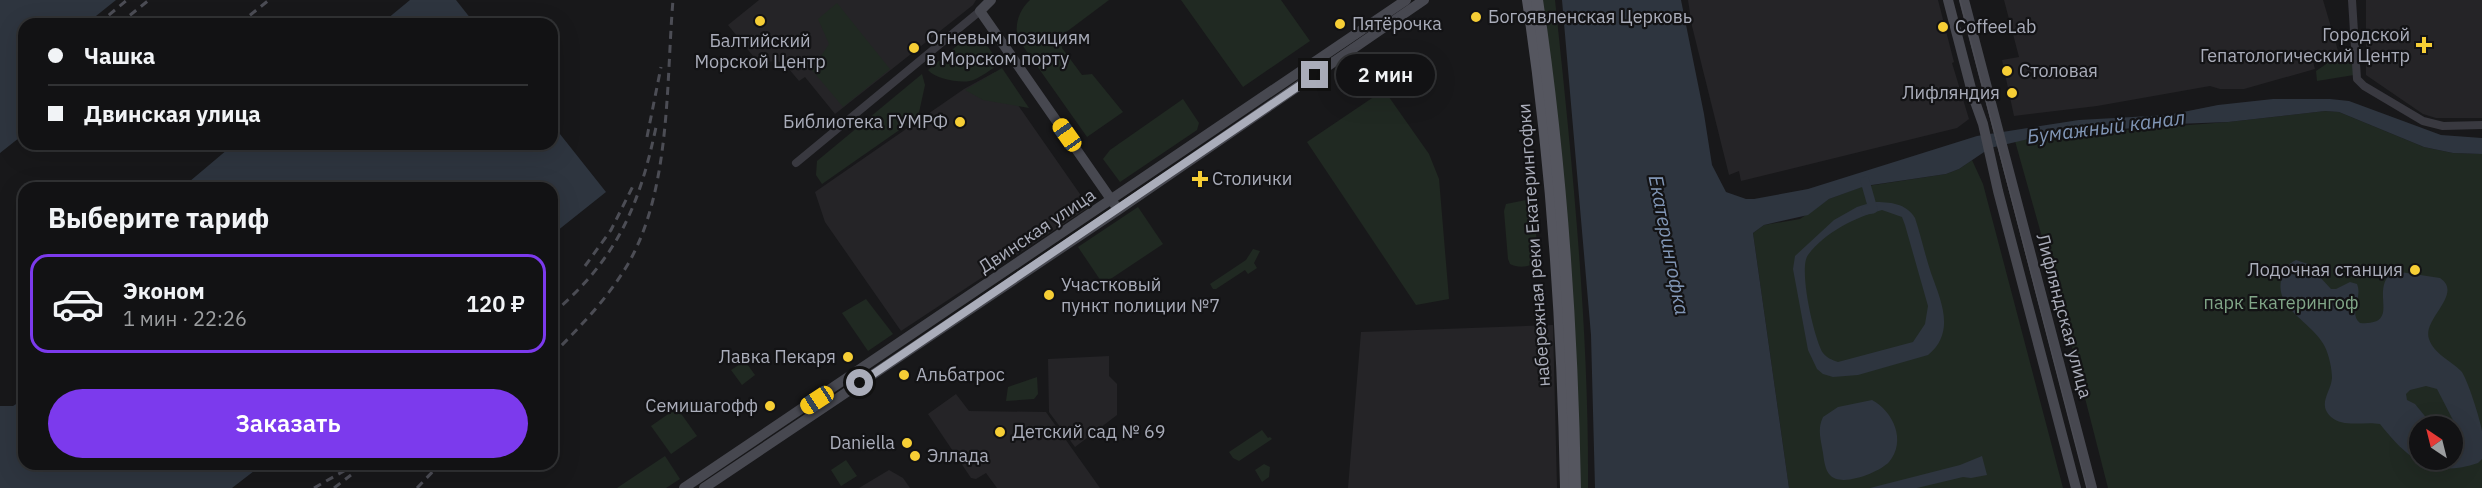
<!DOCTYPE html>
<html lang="ru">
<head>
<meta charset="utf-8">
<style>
	:root { --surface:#121214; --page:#1b1b1d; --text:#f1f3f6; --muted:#9c9ea0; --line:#313234; --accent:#7c3aed }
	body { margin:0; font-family:"IBM Plex Sans",sans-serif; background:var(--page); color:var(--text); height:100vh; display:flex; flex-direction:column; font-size:22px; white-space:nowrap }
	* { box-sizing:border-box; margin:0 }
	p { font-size:20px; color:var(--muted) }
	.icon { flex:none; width:33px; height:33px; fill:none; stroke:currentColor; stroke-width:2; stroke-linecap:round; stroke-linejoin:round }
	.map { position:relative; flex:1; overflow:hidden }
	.details { position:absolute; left:18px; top:182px; width:540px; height:288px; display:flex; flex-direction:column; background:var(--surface); border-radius:18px; box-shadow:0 6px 24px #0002,0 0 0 2px var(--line) }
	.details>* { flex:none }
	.banner { position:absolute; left:18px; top:18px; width:540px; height:132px; border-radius:18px; box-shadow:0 6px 24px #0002,0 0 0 2px var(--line); display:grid; align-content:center; height:132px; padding:0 30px; background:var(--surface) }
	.needle { width:39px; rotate:325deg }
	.tools { position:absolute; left:2409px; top:416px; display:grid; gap:12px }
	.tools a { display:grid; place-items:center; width:54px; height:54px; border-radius:50%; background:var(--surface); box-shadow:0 6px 24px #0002,0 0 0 2px var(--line); font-size:30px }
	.end { position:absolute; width:27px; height:27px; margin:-14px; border:8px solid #aaadba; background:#111; box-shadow:0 0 0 3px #111 }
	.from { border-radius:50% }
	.bubble { position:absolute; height:42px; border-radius:21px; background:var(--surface); box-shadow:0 6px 24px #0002,0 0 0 2px var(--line); font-size:20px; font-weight:600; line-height:42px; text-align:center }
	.car { position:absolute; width:18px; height:36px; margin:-18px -9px; border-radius:8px; box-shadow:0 0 4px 2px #0007; background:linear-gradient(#f5c518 24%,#345 0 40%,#f5c518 0 76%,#345 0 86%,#f5c518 0) }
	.banner b { display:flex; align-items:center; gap:21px; height:57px; font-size:22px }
	.banner b+b { border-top:2px solid var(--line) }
	.banner i { width:15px; height:15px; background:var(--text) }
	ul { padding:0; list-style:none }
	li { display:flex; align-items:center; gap:18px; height:99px; margin:0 12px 9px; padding:0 18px; border:3px solid transparent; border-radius:18px }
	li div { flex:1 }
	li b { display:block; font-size:22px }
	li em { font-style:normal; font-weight:600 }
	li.selected { border-color:var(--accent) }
	li>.icon { width:54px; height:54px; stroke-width:1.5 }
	h2 { padding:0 30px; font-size:27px; line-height:72px }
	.action { display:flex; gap:12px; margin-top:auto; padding:12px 30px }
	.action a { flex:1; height:69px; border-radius:36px; background:var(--accent); color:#fff; font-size:24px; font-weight:600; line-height:69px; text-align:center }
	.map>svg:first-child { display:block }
	.built { fill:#252427 }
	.green { fill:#202922; fill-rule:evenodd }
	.water { fill:#2e353f; fill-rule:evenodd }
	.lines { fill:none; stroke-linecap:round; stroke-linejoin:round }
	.canal { stroke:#2e353f; stroke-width:9 }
	.street { stroke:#393940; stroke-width:8 }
	.secondary { stroke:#474850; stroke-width:10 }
	.primary { stroke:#55565f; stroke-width:12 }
	.tram { stroke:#4c4d55; stroke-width:1.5 }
	.rail { stroke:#4c4d55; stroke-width:3; stroke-dasharray:8 6; stroke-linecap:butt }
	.route { stroke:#aaadba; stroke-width:8 }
	.poi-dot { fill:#f6ce35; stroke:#131315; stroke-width:2 }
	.labels { text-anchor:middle; stroke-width:4.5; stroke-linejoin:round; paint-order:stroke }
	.poi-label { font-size:18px; fill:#aaadba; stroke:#131315; text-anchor:start }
	.street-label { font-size:18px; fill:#aaadba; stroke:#131315 }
	.park-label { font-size:18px; fill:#81a688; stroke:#131315 }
	.water-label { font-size:20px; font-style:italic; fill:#8196b6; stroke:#131315 }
</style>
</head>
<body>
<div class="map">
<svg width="2482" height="488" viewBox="0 0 2482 488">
	<rect width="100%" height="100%" fill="#18181a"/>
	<g class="built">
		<polygon points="759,0 976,0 973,5 835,114 805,77 799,81 783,62 757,61 728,25"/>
		<polygon points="1688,0 1938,0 1954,62 1952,63 1969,119 1957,128 1741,181 1739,171 1729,175 1692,26"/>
		<polygon points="2004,0 2323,0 2331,27 2328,28 2330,34 2333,33 2338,51 2312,58 2315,69 2244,89 2220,89 2210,86 2097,106 2014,116 2002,60 2019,57"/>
		<polygon points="2366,0 2482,0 2482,118 2436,118 2423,114 2366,75"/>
		<polygon points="995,72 1089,207 901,331 825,222 815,192 964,89"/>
		<polygon points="1553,325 1557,488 1348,488 1361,332"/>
		<polygon points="1109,356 1109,376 1117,384 1117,415 1075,447 1049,412 1048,359"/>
		<polygon points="956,394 969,411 1046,412 1100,488 997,488 986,473 976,479 971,478 928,414"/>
		<polygon points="889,470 903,478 910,488 859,488"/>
	</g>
	<g class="green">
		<path d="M1030,0H1109L1061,36L1062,48L1082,75L1092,74L1123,112L1087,137L1018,39C1014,25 1019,10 1030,0Z"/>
		<polygon points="1181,0 1281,0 1310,41 1243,87"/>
		<path d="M1542,0H1555C1572,161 1589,326 1588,488H1580Z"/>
		<polygon points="837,3 890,69 843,107 812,70 829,44 818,19"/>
		<path d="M965,39L986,44L1000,64C991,69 979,79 970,81C958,83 936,79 928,70Z"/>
		<path d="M2351,51L2354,75L2317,81L2316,71C2331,62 2331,57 2351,51Z"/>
		<polygon points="1002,68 1029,108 983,100 965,90"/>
		<polygon points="922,74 925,85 918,117 822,184 816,175 817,161"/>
		<polygon points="1384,90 1429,154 1439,179 1449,299 1416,305 1307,142"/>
		<polygon points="1183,99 1199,123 1197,130 1120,182 1103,159 1110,150"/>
		<path d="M2325,111L2339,112L2424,147L2453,153L2482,154V488H2108L2063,312L2015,141L2060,135L2228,122ZM2420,426H2452V459H2420Z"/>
		<polygon points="1972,160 1983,184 2063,488 1789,488 1753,233 1764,225 1800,219 1829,199 1861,187 1946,174 1959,169"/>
		<path d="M1526,200L1532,202L1534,208L1538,258C1533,267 1520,269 1510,264L1508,259L1504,211L1506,204Z"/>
		<polygon points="1138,207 1163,244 1103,284 1078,247"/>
		<polygon points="1253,249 1260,251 1254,263 1257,268 1248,274 1245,270 1216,289 1213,289 1210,284 1246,260"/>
		<polygon points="866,299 893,334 868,351 842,313"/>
		<polygon points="745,361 755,375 742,385 731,370"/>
		<polygon points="1037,377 1038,394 1034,399 1006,401 1008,387"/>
		<polygon points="677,408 697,436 671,454 651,426"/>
		<polygon points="1262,430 1268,438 1270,437 1272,439 1239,461 1233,458 1229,452"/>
		<polygon points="665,456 680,479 666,488 617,488"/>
		<polygon points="846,460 857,476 841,486 831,470"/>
		<polygon points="1264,464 1270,467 1269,477 1262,482 1255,470"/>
	</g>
	<g class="water">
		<polygon points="0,0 116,0 86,24 24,24 24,134 0,153"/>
		<polygon points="410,0 456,0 475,24 381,24"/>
		<polygon points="1562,0 1681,0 1704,114 1712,165 1726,192 1746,199 1754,199 1808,189 1977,136 2079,120 2168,115 2218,105 2273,99 2330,99 2349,101 2441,135 2482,138 2482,154 2453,153 2424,147 2339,112 2325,111 2228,122 2176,124 2037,137 1990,148 1959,169 1946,174 1865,186 1829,199 1808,215 1764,225 1753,233 1789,488 1595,488 1591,335"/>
		<polygon points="552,124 606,192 552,235 552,188 183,187 234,144 552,144"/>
		<path d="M1873,202C1890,202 1906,203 1915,218C1921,236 1925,255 1931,273C1941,301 1956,332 1928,355L1858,375L1833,377L1823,374L1817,369L1808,350L1793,269L1795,256L1834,220L1857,207ZM1882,210L1902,217L1905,225L1928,306L1925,324L1913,342L1838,362C1832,360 1827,358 1823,353C1814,339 1798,268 1808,255C1825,232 1856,217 1882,210Z"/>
		<path d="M2296,260L2308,264L2331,289H2336L2350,282L2357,284C2363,298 2348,313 2360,323C2404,326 2367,289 2394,271L2440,278C2464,294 2422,319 2429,339C2434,354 2450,360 2461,371C2467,377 2481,422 2482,431C2482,440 2482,450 2482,459L2478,463C2431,479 2408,459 2380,424C2365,421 2343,428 2331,417C2317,404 2331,392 2332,378C2332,369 2329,355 2325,347C2313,322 2272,308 2282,277C2285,269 2288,264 2296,260ZM2426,386L2437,389L2454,422L2452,459H2420V426H2433L2415,404L2407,400L2406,394L2410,390Z"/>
		<polygon points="24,399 24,464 263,464 232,488 0,488 0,406 13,406"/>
		<path d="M1872,400C1893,411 1907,441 1889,462C1880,472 1841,488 1830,475C1825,470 1824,460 1823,453C1821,440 1817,429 1823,417L1838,407Z"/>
		<polygon points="1982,456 1987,475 1971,478 1963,477 1917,488 1870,488 1960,465"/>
	</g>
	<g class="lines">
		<polyline class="canal" points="1865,181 1873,209 1866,210"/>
		<g class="street">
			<polyline points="2352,0 2357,79 2364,86 2423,121 2443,126 2482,125"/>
			<polyline points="796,163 980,11"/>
		</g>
		<g class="secondary">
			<polyline points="991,0 980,11 1115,205"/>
			<polyline points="1948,0 1973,96 1983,124 1998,191 2076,488"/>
			<polyline points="1964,0 2092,488"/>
			<polyline points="684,488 1406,0"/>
			<polyline points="704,488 1118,210 1424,0"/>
		</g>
		<g class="primary">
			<path d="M1528,0C1552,161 1563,325 1566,488"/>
			<path d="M1537,0C1561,161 1572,325 1575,488"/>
		</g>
		<polyline class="tram" points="1960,0 2087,488"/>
		<g class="rail">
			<polyline points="98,24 127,0"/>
			<polyline points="119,24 149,0"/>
			<polyline points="239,24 269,0"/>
			<polyline points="647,137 661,67"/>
			<polyline points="585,266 611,230 634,184"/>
			<path d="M552,314C616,260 639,208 656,127"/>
			<path d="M552,355C580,327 608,298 628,264C671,189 666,84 673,0"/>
			<polyline points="314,488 356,464"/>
			<polyline points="334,488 351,475"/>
			<polyline points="417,488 440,464"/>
		</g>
	</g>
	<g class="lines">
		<polyline class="route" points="860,383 1315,75"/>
	</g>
	<g class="poi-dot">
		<circle cx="1476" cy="17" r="6"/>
		<circle cx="760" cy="21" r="6"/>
		<circle cx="1340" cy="24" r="6"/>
		<circle cx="1943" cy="27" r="6"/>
		<path d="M2421 36h6v6h6v6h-6v6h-6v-6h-6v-6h6z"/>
		<circle cx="914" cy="48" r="6"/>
		<circle cx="2007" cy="71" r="6"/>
		<circle cx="2012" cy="93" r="6"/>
		<circle cx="960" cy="122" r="6"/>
		<path d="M1197 170h6v6h6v6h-6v6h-6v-6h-6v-6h6z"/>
		<circle cx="2415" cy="270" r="6"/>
		<circle cx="1049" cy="295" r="6"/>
		<circle cx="848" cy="357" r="6"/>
		<circle cx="904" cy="375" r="6"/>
		<circle cx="770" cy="406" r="6"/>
		<circle cx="1000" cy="432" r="6"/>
		<circle cx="907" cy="443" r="6"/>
		<circle cx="915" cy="456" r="6"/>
	</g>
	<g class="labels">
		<g class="poi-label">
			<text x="1488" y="23">Богоявленская Церковь</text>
			<text x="1352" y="30">Пятёрочка</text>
			<text x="1955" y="33">CoffeeLab</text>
			<text x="2410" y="41" text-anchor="end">Городской<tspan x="2410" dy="21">Гепатологический Центр</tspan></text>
			<text x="926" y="44">Огневым позициям<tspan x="926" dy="21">в Морском порту</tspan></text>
			<text x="760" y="47" text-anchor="middle">Балтийский<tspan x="760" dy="21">Морской Центр</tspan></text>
			<text x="2019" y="77">Столовая</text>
			<text x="2000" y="99" text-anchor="end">Лифляндия</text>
			<text x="948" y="128" text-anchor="end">Библиотека ГУМРФ</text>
			<text x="1212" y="185">Столички</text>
			<text x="2403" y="276" text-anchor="end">Лодочная станция</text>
			<text x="1061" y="291">Участковый<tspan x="1061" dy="21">пункт полиции №7</tspan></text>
			<text x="836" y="363" text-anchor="end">Лавка Пекаря</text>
			<text x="916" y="381">Альбатрос</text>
			<text x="758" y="412" text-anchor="end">Семишагофф</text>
			<text x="1012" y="438">Детский сад № 69</text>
			<text x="895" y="449" text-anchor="end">Daniella</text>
			<text x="927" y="462">Эллада</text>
		</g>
		<g class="street-label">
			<text transform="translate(1037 231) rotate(-34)" y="6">Двинская улица</text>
			<text transform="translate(1534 245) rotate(-94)" y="6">набережная реки Екатерингофки</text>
			<text transform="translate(2064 316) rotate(75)" y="6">Лифляндская улица</text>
		</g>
		<g class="park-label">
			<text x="2281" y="309">парк Екатерингоф</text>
		</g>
		<g class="water-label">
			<text transform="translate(2106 127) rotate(-7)" y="7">Бумажный канал</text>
			<text transform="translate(1669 245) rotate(79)" y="7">Екатерингофка</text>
		</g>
	</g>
</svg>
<div class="tools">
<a><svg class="needle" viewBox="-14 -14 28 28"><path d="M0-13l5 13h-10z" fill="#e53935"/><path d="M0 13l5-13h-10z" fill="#9c9ea0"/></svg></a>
</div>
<i class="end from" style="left:860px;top:383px"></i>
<i class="end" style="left:1315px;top:75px"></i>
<div class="bubble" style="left:1336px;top:54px;width:99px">2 мин</div>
<i class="car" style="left:1067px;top:135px;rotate:325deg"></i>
<i class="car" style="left:817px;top:400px;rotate:237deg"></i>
<div class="banner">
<b><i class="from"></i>Чашка</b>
<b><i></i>Двинская улица</b>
</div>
<section class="details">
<h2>Выберите тариф</h2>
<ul>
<li class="selected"><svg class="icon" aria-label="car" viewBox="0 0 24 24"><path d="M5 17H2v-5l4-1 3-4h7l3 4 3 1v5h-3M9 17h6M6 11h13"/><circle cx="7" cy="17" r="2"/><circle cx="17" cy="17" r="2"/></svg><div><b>Эконом</b><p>1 мин · 22:26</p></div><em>120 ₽</em></li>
</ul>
<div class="action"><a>Заказать</a></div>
</section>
</div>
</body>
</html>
